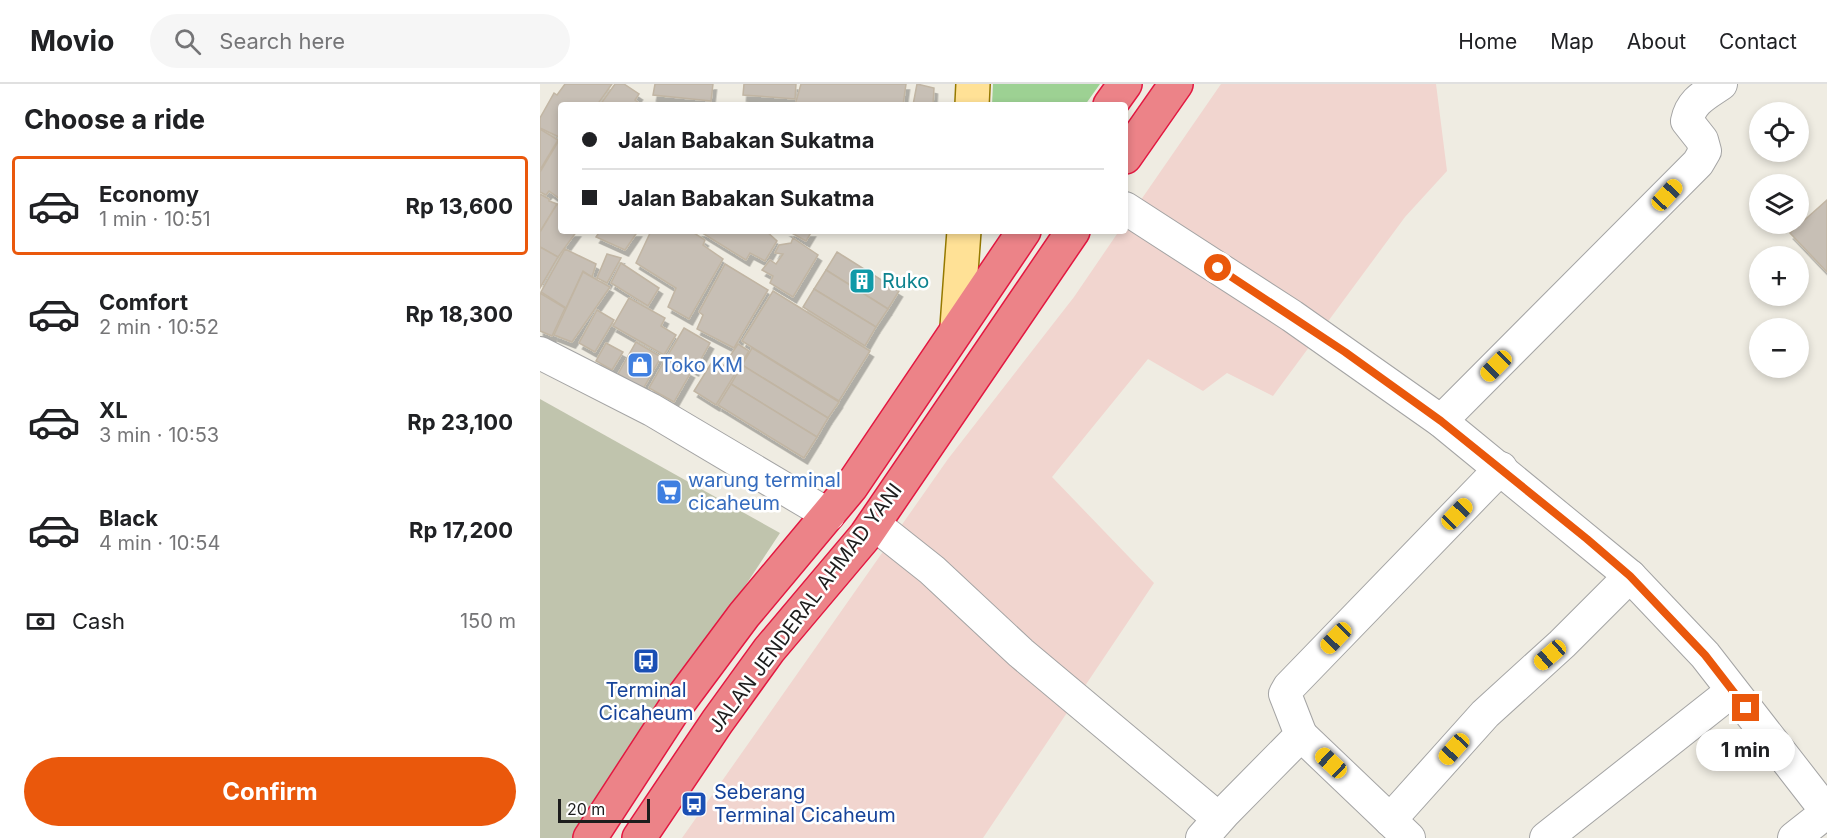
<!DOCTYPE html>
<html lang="en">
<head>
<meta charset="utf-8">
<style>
	:root { --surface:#fff; --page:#f6f6f6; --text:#202124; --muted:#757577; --line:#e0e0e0; --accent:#ea580c }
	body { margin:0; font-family:Inter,sans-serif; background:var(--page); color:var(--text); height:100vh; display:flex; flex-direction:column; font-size:22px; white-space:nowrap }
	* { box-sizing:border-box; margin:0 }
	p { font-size:20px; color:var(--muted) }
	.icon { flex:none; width:33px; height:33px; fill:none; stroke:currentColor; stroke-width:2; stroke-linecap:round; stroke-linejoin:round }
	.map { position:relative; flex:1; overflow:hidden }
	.panel { display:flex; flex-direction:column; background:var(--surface); width:540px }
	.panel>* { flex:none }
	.banner { position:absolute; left:18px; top:18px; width:570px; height:132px; border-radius:6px; box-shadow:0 3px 9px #0003; display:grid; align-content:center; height:132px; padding:0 24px; background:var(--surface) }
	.tools { position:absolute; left:1209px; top:18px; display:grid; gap:12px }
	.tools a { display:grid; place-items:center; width:60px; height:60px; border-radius:50%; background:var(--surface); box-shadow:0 3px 9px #0003; font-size:30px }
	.scale { position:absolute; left:18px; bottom:15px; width:92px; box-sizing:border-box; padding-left:6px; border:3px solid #1d1d1d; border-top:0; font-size:16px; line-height:21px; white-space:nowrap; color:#1d1d1d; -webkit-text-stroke:4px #fff; paint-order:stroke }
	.end { position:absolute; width:27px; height:27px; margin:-14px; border:8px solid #ea580c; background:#fff; box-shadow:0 0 0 3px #fff }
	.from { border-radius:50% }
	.bubble { position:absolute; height:42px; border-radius:21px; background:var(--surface); box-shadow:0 3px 9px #0003; font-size:20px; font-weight:700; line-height:42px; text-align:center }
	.car { position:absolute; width:18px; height:36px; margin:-18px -9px; border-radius:8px; box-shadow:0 0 4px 2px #0007; background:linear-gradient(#f5c518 24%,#345 0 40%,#f5c518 0 76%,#345 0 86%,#f5c518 0) }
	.banner b { display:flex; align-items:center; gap:21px; height:57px; font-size:22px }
	.banner b+b { border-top:2px solid var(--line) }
	.banner i { width:15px; height:15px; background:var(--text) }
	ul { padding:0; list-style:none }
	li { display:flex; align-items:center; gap:18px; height:99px; margin:0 12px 9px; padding:0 12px; border:3px solid transparent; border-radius:6px }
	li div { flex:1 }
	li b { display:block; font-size:22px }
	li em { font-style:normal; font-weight:700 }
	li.current { border-color:var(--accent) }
	li>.icon { width:54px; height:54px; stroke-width:1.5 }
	h2 { padding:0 24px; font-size:27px; line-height:72px }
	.pay { display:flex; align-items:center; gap:15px; height:66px; padding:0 24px; font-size:22px }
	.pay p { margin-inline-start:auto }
	.action { display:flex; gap:12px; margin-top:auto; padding:12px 24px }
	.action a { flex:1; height:69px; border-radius:36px; background:var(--accent); color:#fff; font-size:24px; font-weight:700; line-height:69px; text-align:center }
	header { display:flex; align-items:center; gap:36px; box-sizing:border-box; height:84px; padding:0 30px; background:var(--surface); border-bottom:2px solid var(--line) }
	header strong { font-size:28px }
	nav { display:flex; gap:33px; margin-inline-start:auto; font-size:21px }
	.search { width:420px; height:54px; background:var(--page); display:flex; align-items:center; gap:15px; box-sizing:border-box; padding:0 21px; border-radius:33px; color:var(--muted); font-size:22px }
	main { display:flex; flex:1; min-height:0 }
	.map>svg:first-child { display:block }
	.commercial { fill:#f1d5cf }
	.construction { fill:#c0c4ad }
	.forest { fill:#9dd193 }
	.building { fill:#c7bfb5; stroke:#c1b5a3; stroke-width:1.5; filter:url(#shadow) }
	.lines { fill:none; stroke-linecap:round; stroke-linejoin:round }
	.street-casing { stroke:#a4a4a4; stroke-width:34 }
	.primary-casing { stroke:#957900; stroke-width:36 }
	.highway-casing { stroke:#e31841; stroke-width:36 }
	.street { stroke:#fff; stroke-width:32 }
	.primary { stroke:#ffe196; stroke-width:33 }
	.highway { stroke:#ec8388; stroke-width:33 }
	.route { stroke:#ea580c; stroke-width:8 }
	.labels { text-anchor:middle; stroke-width:5; stroke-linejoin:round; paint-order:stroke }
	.culture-label { font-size:20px; fill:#0d838f; stroke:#fff; text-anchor:start }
	.shop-label { font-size:20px; fill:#366cbe; stroke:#fff; text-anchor:start }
	.street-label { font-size:20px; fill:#1d1d1d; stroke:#fff }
	.transit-label { font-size:20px; fill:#164399; stroke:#fff }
</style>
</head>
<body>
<header>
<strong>Movio</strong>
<div class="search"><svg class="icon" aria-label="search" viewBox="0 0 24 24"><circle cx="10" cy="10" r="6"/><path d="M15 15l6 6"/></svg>Search here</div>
<nav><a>Home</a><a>Map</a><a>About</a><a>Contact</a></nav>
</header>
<main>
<section class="panel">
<h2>Choose a ride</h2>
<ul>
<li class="current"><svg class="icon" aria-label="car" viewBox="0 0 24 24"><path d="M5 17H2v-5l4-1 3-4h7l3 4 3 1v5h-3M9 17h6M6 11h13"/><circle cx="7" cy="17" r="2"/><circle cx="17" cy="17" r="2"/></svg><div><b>Economy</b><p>1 min · 10:51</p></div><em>Rp 13,600</em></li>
<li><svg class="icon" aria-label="car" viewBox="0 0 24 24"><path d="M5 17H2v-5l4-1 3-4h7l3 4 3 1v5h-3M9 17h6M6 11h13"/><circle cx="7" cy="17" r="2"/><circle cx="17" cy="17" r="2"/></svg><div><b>Comfort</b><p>2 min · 10:52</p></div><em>Rp 18,300</em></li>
<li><svg class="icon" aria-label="car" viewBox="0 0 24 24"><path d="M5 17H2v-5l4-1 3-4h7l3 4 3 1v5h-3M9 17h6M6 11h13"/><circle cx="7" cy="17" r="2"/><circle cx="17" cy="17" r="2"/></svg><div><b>XL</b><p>3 min · 10:53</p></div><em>Rp 23,100</em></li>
<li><svg class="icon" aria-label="car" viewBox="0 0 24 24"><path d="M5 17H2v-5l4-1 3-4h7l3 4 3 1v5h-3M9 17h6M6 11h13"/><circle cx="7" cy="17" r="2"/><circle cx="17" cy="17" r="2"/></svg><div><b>Black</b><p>4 min · 10:54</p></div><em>Rp 17,200</em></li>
</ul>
<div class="pay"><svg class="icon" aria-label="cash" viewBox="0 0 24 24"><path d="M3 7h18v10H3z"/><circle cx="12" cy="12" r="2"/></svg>Cash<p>150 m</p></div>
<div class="action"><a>Confirm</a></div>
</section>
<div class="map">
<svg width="1287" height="754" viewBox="0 0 1287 754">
	<defs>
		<filter id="shadow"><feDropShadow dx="3.5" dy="6" stdDeviation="0" flood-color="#0004"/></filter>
	</defs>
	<rect width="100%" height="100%" fill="#efece2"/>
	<polygon class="commercial" points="681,0 896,0 907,87 865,133 733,312 687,289 663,307 608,275 512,393 614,499 443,754 142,754 408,375 534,213 579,147 585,147 585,139"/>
	<polygon class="construction" points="0,315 240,449 39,754 0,754"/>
	<polygon class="forest" points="453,0 560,0 545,21 452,21"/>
	<g class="building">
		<polygon points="25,0 72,0 57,21 21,21 21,54 0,44 0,34 14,9 17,11"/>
		<polygon points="75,0 84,0 99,10 95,16 102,21 60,21"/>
		<polygon points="115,0 173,0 171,17 113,11"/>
		<polygon points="204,0 256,0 255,15 203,11"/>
		<polygon points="261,0 366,0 363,21 255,21"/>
		<polygon points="377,0 394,4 393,21 373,21"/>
		<polygon points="0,45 18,56 0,86"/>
		<polygon points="19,56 21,57 20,115 9,107 6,111 0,108 0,88"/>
		<polygon points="0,110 9,115 9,117 17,120 0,148"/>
		<polygon points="1287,116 1287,188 1250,149"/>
		<polygon points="17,120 21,123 21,147 37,147 18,173 0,163 0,148"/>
		<polygon points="60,147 98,147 85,166 56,153"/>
		<polygon points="111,147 151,147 165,156 163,161 183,175 149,235 128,223 136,204 96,179"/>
		<polygon points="159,147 226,147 237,157 225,177 210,169 206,176"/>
		<polygon points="248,147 272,147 266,157"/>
		<polygon points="253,154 278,171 253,213 230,199 233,192 222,186 230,176 236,180 243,170 235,169 239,161 251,159"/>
		<polygon points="0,163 18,173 0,204"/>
		<polygon points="25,165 56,180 52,193 43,187 26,224 1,208"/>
		<polygon points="297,168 359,207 348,225 286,186"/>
		<polygon points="67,170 81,174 67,199 57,194"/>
		<polygon points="81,179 119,204 108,222 71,199"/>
		<polygon points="185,180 228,206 194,264 157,245 163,231 159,228"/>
		<polygon points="286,186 348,225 336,243 274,205"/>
		<polygon points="43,188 70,203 32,258 14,251"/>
		<polygon points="274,205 336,243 325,262 263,223"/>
		<polygon points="233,207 330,267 299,317 202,257"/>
		<polygon points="0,209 25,224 12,252 0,247"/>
		<polygon points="89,214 125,234 121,242 136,251 124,271 73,242"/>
		<polygon points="57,226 74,236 55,268 39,259"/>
		<polygon points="144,244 170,259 155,286 128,271"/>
		<polygon points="96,258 121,273 103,305 78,290"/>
		<polygon points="66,259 83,268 72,286 56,277"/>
		<polygon points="198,260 209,267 176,321 154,307 172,278 182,284"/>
		<polygon points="212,264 299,318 288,334 202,281"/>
		<polygon points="126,274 151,288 134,318 109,304"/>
		<polygon points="202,281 288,334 277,353 191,300"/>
		<polygon points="191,300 277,353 264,374 178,321"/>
	</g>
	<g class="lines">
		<g class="street-casing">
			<g id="street">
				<polyline points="585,124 752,232 901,337 1090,492 1165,571 1287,728"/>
				<polyline points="0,269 112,326 289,431"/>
				<path d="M901,337L1158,79L1165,67L1162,56L1147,37C1151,17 1165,11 1181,0"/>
				<polyline points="334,440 392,486 481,569 678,734"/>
				<polyline points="761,651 869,754"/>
				<polyline points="850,736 945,630 1022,560 1090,492"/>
				<polyline points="662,754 685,728 761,651 745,610 749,603 961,384"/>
				<polyline points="1006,754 1192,607"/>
				<polyline points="1254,754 1287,728"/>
			</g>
		</g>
		<g class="primary-casing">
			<g id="primary">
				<polyline points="432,21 433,0"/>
				<polyline points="417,243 424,147"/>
			</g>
		</g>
		<g class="highway-casing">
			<g id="highway">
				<polyline points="570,21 585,0"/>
				<polyline points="585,73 636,0"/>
				<polyline points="50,754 134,625 204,531 311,403 484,147"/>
				<polyline points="99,754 177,638 229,566 326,451 533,147"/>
			</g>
		</g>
		<use href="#street" class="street"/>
		<use href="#primary" class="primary"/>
		<use href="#highway" class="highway"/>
	</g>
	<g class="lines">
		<polyline class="route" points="678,184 805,268 901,337 1047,455 1090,492 1165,571 1206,624"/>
	</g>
	<defs>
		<g id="building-square" transform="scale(1.35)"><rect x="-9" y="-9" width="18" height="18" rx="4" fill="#0f9aa8" stroke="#fff"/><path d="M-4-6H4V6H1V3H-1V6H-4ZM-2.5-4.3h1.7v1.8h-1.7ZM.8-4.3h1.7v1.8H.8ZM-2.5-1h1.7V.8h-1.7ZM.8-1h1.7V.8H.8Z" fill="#fff"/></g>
		<g id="shop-square" transform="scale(1.35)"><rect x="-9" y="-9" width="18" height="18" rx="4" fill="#3f7fe0" stroke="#fff"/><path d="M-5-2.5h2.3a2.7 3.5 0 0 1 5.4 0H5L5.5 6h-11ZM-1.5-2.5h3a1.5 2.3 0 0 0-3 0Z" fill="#fff"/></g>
		<g id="supermarket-square" transform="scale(1.35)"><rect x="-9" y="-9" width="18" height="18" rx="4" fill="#3f7fe0" stroke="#fff"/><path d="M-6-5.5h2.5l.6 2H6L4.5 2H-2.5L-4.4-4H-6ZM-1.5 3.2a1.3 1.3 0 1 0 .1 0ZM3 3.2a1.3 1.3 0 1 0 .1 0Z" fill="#fff"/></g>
		<g id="bus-square" transform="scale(1.35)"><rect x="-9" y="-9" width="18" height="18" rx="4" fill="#1a4fb4" stroke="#fff"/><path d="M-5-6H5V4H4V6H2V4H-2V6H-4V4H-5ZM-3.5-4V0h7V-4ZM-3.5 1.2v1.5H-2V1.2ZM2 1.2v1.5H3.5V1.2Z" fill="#fff"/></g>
	</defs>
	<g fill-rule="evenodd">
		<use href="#building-square" x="322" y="197"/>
		<use href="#shop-square" x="100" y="281"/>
		<use href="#supermarket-square" x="129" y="408"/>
		<use href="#bus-square" x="106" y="577"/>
		<use href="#bus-square" x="154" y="720"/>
	</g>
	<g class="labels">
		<g class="culture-label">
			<text x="342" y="204">Ruko</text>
		</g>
		<g class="shop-label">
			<text x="120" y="288">Toko KM</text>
			<text x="148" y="403">warung terminal<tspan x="148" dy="23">cicaheum</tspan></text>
		</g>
		<g class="street-label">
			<text transform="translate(265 524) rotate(-53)" y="7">JALAN JENDERAL AHMAD YANI</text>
		</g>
		<g class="transit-label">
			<text x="106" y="613">Terminal<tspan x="106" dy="23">Cicaheum</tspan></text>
			<text x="174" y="715" text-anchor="start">Seberang<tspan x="174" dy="23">Terminal Cicaheum</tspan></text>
		</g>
	</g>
</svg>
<div class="tools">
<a><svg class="icon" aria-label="locate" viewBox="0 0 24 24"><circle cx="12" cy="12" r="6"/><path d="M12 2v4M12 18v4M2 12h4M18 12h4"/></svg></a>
<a><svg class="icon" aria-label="layers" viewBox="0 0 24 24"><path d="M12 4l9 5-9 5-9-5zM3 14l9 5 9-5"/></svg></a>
<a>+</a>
<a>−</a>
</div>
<div class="scale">20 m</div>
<i class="end from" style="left:678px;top:184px"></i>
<i class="end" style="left:1206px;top:624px"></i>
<div class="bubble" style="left:1156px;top:645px;width:99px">1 min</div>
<i class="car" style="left:1127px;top:111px;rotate:43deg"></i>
<i class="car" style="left:956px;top:282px;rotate:225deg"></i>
<i class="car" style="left:917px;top:430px;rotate:44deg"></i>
<i class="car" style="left:796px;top:554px;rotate:224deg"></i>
<i class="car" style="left:1010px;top:571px;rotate:229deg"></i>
<i class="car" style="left:914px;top:665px;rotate:222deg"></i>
<i class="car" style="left:791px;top:679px;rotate:313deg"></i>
<div class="banner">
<b><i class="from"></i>Jalan Babakan Sukatma</b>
<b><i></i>Jalan Babakan Sukatma</b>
</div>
</div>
</main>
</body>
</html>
